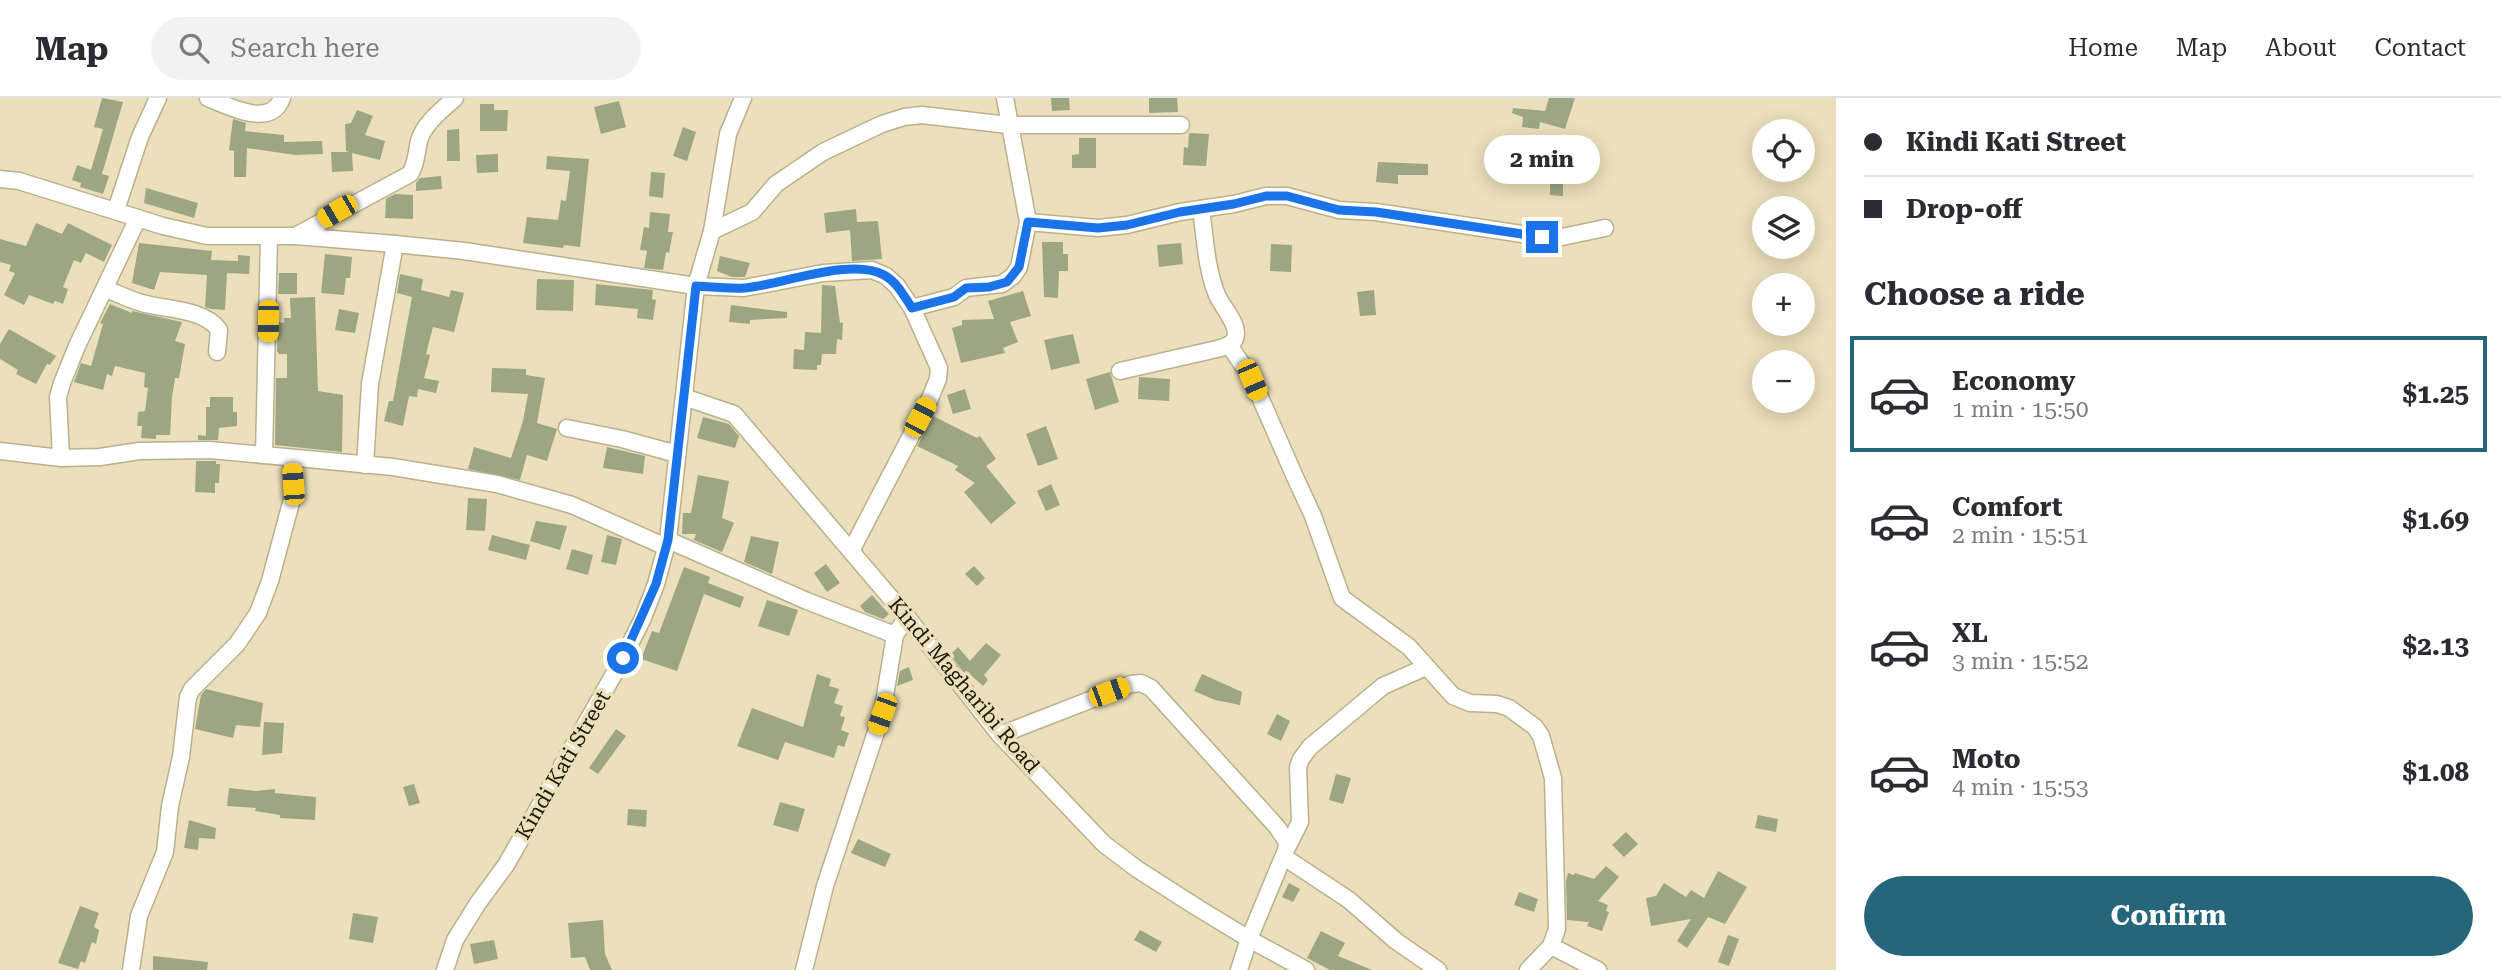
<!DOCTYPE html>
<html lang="en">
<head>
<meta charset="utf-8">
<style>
	:root { --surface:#fff; --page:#f2f2f3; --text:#2b2b33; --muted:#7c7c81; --line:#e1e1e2; --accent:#25667a }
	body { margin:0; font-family:"Roboto Serif",serif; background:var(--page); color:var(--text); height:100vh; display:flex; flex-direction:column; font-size:26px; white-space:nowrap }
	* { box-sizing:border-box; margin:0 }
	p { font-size:23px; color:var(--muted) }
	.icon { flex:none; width:38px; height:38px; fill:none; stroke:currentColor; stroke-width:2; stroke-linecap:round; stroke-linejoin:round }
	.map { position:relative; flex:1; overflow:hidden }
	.drawer { display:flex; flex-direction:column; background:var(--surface); width:665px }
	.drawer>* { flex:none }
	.top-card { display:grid; align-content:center; height:154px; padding:0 28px; background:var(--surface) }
	.controls { position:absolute; left:1752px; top:21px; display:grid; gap:14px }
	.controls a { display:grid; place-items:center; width:63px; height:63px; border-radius:50%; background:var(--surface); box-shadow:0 4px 18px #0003; font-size:35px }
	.end { position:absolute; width:32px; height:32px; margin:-16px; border:9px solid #1a73e8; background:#fff; box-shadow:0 0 0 4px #fff }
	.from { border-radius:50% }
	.bubble { position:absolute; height:49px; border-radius:24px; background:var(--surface); box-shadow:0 4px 18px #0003; font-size:23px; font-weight:700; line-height:49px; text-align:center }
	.car { position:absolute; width:21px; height:42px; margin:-21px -10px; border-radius:9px; box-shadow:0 0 5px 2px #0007; background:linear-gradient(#f5c518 24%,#345 0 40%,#f5c518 0 76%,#345 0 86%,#f5c518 0) }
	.top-card b { display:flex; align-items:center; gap:24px; height:66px; font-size:26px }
	.top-card b+b { border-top:2px solid var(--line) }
	.top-card i { width:18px; height:18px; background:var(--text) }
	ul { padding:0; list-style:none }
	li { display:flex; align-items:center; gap:21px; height:116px; margin:0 14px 10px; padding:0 14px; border:4px solid transparent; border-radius:0px }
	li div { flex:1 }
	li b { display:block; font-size:26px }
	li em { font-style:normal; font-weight:700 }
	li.current { border-color:var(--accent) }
	li>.icon { width:63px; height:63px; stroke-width:1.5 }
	h2 { padding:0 28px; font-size:32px; line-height:84px }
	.action { display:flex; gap:14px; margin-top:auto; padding:14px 28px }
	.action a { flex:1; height:80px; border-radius:42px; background:var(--accent); color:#fff; font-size:28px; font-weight:700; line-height:80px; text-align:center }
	header { display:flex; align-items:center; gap:42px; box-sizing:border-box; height:98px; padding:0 35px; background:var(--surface); border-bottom:2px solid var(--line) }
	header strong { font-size:33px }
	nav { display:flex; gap:38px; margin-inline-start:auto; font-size:24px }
	.search { width:490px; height:63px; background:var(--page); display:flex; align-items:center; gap:18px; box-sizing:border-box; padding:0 24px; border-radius:38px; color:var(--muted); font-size:26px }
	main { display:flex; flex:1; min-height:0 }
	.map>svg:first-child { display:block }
	.building { fill:#9da683 }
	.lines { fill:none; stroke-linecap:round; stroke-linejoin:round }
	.minor-casing { stroke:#bab08c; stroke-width:19 }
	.minor { stroke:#fff; stroke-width:16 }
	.route { stroke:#1a73e8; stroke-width:9 }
	.labels { text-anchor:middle; stroke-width:7; stroke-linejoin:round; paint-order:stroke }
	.street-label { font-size:21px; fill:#1c180a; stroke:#ebe0bb }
</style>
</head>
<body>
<header>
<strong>Map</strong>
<div class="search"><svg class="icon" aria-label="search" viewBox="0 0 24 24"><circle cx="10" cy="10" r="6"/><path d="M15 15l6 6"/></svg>Search here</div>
<nav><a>Home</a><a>Map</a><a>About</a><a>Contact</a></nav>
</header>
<main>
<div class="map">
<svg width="1836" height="872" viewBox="0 0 1836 872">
	<rect width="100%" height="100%" fill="#ebe0bb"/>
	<g class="building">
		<polygon points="102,0 123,4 102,76 109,78 103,96 80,89 81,85 72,82 77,67 91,72 103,31 94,29"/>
		<polygon points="1051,0 1069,0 1070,12 1052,13"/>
		<polygon points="1149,0 1177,0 1178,14 1149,15"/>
		<polygon points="1549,0 1575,0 1565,31 1540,24 1539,31 1522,29 1523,19 1512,15 1513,10 1545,13"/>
		<polygon points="619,3 626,29 601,36 594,9"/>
		<polygon points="480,6 494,6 494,12 508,12 507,33 480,33"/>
		<polygon points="357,12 373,18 365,37 385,43 380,62 352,55 353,73 332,74 331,54 349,54 346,53 345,26 351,25"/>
		<polygon points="233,21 246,25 245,33 284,37 284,44 322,43 323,56 295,57 247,50 246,79 234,79 234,53 229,52"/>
		<polygon points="683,29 696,34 687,63 673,58"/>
		<polygon points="459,31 460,63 447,63 447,32"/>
		<polygon points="1189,35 1209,36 1206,68 1183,67 1184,49 1188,50"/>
		<polygon points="1079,40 1096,40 1096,70 1072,70 1072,57 1079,56"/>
		<polygon points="498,56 498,74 477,75 476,57"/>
		<polygon points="547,58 589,61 580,149 564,147 563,150 523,145 527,119 558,122 561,102 566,103 570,73 546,71"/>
		<polygon points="1378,64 1428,66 1428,77 1398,77 1398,86 1376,84"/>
		<polygon points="651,74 665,75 663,100 649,98"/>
		<polygon points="441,78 442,91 416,93 416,85 420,80"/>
		<polygon points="1550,84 1563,85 1563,98 1550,97"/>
		<polygon points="146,90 198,105 194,120 144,105"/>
		<polygon points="395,96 413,97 413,121 385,120 386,101"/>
		<polygon points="856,111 857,124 878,123 882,161 852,163 850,132 826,135 824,115"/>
		<polygon points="650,114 670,116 668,134 673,134 669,155 666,154 663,172 644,170 647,153 640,152 644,129 649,130"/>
		<polygon points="36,125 62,136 68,125 112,147 104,164 86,155 81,165 74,162 63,189 68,191 63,206 55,203 53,206 29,197 24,207 4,197 15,175 9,173 11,167 0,164 0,141 26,148"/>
		<polygon points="1042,144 1063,144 1063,156 1068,156 1068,173 1059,173 1058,200 1044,199"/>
		<polygon points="139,145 212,153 211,162 238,163 238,157 250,158 249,176 227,175 225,212 211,211 205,209 207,177 160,174 154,192 132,185"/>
		<polygon points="1181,145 1183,166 1159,169 1157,147"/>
		<polygon points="1271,146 1292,147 1291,174 1270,173"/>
		<polygon points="325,156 352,159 350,180 346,180 344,197 321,195"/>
		<polygon points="720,158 750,165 745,179 732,179 717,173"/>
		<polygon points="279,175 297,175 297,196 278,196"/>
		<polygon points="400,176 423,181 421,192 449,199 451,192 464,195 454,234 433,229 426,256 430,257 424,280 439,283 436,295 418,291 417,299 409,298 403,328 384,323 389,303 393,303 412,199 397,195"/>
		<polygon points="537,181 574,182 573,213 536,212"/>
		<polygon points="596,186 653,192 652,201 656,202 653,222 637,220 638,211 595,207"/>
		<polygon points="822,187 835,188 840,225 843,224 842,242 837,241 836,256 822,256 821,267 817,267 817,272 793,271 794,251 804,252 805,234 821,235"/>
		<polygon points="1374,192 1376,217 1360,218 1357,194"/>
		<polygon points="1023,193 1031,218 1010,224 1018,244 1003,250 1005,255 961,265 952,230 962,227 962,222 994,221 988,203"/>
		<polygon points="315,199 318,293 343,297 342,354 275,347 276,280 287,280 287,256 279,256 277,253 278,224 284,225 284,220 291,220 290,200"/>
		<polygon points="110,206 132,215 132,213 182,224 175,243 185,246 179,280 175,280 172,299 170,337 156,337 156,341 141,340 142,328 137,328 138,314 145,313 148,290 144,289 145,275 115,268 112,278 107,276 103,292 74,284 81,265 91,268 103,226 100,225"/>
		<polygon points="731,207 787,214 787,220 750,222 750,226 729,224"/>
		<polygon points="339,211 359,215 355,235 335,232"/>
		<polygon points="9,231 56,258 50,267 47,266 36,286 16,276 18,272 0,261 0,246"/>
		<polygon points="1073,236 1080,265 1051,272 1044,242"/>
		<polygon points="492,270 526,271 526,277 545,280 537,325 557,331 547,363 527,357 520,382 468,371 474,349 511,360 523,323 528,296 491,294"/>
		<polygon points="1110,274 1119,304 1095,312 1086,281"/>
		<polygon points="1139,279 1170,281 1169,303 1138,301"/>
		<polygon points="965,291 971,311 953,316 947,297"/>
		<polygon points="210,299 233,299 233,314 237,314 237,328 219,330 218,342 198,342 198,337 206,338 206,309 210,309"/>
		<polygon points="933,318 977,340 980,338 996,361 986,368 1016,405 991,426 964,394 975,385 955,372 958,368 917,348"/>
		<polygon points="703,319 729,326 739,338 735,350 697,340"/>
		<polygon points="1046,328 1058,361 1038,368 1026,336"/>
		<polygon points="607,349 645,358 643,376 603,370"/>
		<polygon points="196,363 216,363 216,366 220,366 219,385 215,385 215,395 195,394"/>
		<polygon points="698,377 729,383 722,420 734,425 722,454 694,442 696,436 682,436 683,415 691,415"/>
		<polygon points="1051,386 1060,407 1046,413 1037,393"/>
		<polygon points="468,400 487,401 485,433 466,432"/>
		<polygon points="536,423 567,428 560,452 530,443"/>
		<polygon points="492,437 530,447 526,462 488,452"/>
		<polygon points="607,437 622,441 616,467 601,464"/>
		<polygon points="751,438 779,444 772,476 744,464"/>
		<polygon points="572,451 593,457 588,477 566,471"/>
		<polygon points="826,466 840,485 827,494 814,475"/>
		<polygon points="974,468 985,480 977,488 965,476"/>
		<polygon points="684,469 710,479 708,485 744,499 740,510 704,496 677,573 641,561 652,533 659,535"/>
		<polygon points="872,497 889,516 883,521 865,514 860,508"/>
		<polygon points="767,502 798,512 789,538 758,528"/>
		<polygon points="986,545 1001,557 984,577 988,582 983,588 966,573 964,575 950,557 958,549 970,563"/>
		<polygon points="909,569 913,582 897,588 900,573"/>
		<polygon points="817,576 831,581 829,588 839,591 834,605 843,608 840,618 845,619 841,632 849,635 844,649 838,647 834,660 785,644 778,662 737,648 752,610 803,629"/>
		<polygon points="1202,576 1242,594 1240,607 1215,602 1194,593"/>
		<polygon points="206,591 263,605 260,629 236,627 233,640 195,631 201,597"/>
		<polygon points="1277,616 1290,623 1281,643 1267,636"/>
		<polygon points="264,624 284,625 282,655 262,657"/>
		<polygon points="616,631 626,638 598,676 589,670"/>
		<polygon points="1336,676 1351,680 1343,706 1329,702"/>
		<polygon points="414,686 420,705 409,708 403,689"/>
		<polygon points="229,690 256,693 275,691 275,695 316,699 315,722 280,720 280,717 255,713 256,710 227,708"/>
		<polygon points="780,704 805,711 798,734 773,727"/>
		<polygon points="628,711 647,712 646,729 627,727"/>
		<polygon points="1758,717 1778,721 1776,734 1755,730"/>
		<polygon points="189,722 216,730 215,741 199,740 198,752 184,750"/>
		<polygon points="1626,734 1638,746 1624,759 1612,747"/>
		<polygon points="858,741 891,756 885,769 851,755"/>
		<polygon points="1606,768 1619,779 1598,803 1608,807 1606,813 1609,814 1602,833 1587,828 1589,824 1567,822 1566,783 1568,775 1574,777 1575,775 1594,781"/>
		<polygon points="1718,773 1747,789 1725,826 1708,819 1687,850 1677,843 1691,821 1651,828 1646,800 1656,798 1664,785 1686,799 1691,792 1704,800"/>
		<polygon points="1289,785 1300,791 1293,804 1282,799"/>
		<polygon points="1519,794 1538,801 1534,814 1514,807"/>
		<polygon points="80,808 99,815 94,829 99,832 96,846 92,844 85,865 81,863 78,871 58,865"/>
		<polygon points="353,815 378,819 373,845 349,841"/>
		<polygon points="603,822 605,856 612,872 590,872 585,859 571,860 568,825"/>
		<polygon points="1140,832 1162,844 1156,854 1134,842"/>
		<polygon points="1321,833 1345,845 1338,858 1372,872 1330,872 1307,860"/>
		<polygon points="1728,837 1739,841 1729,868 1718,864"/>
		<polygon points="494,842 498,861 474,866 470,846"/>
		<polygon points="153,858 208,864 207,872 153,872"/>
	</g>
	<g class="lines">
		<g class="minor-casing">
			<g id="minor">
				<path d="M208,0C228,8 271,31 282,0"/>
				<polyline points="0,81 19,83 163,128 207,138 295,138 395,146 464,153 696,188 744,190 823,175 872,172 886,178 897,188 912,210 939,270 938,281 928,305 851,453"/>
				<polyline points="116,112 140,39 158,0"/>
				<polyline points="1028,124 1098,130 1127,127 1180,114 1234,106 1266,98 1287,98 1339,112 1376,114 1542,139 1562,139 1605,130"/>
				<polyline points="712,133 752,114 776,86 823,54 882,26 904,19 922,17 1008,27 1181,27"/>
				<path d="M295,138L410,76C417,65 416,55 419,43C424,25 442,12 455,0"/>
				<path d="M106,191C117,195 130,202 142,205C165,212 204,210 219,232L217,254"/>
				<polyline points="912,210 954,199 966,190 1002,186 1013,178 1019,169 1028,124 1005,0"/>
				<polyline points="1229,247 1252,281 1295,379 1313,418 1342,500 1409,549 1453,598 1470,605 1497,606 1509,610 1535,629 1541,638 1553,680 1557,831 1551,848 1528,872"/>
				<path d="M1120,273L1217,251C1225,249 1236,246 1236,236C1236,222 1222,209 1217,197C1206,170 1205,139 1201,111"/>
				<polyline points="684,299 734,316 907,519 1000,637 1104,746 1137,771 1198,810 1249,841 1306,872"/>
				<polyline points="567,330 622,341 677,356"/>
				<polyline points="0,353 61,360 100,359 139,353 210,352 393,369 497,386 572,407 666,449"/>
				<polyline points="264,357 269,139"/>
				<polyline points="61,360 58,299 62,285 77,248 138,120"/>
				<polyline points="365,367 370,286 395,146"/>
				<polyline points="668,442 807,503 895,537"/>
				<polyline points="1000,637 1131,586 1141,585 1151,590 1277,729 1287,744 1286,752 1249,841 1239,872"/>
				<polyline points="1288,748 1300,724 1298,669 1301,661 1310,649 1383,588 1426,569"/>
				<polyline points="1284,759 1349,802 1396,843 1438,872"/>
				<polyline points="1551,848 1598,872"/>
				<polyline points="131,872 139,818 165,754 170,708 181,659 188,599 192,591 237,546 258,515 270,483 292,401 292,360"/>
				<polyline points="445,872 455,842 478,805 506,767 623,560 643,520 656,486 668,442 696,188 712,133 728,36 743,0"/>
				<polyline points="804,872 825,788 882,616 895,537 907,519"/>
			</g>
		</g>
		<use href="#minor" class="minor"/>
	</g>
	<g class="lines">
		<path class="route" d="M623,560L656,486L668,442L696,188C712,189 729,191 745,190C781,187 851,159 884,177C897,184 904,198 912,210L954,199L966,190L989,189L1007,184L1019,169L1028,124L1098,130L1127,127L1180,114L1234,106L1266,98H1287L1339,112L1376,114L1542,139"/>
	</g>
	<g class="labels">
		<g class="street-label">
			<text transform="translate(964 587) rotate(50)" y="7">Kindi Magharibi Road</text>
			<text transform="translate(563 667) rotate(-60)" y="7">Kindi Kati Street</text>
		</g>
	</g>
</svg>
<div class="controls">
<a><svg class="icon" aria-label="locate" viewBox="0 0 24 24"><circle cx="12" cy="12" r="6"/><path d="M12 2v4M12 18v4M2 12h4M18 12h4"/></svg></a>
<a><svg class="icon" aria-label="layers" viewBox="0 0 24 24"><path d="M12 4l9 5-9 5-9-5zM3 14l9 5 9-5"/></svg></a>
<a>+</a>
<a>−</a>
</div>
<i class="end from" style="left:623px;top:560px"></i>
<i class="end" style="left:1542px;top:139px"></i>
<div class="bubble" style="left:1484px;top:37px;width:116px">2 min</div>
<i class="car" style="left:337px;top:113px;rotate:240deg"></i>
<i class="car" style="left:268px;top:223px;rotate:181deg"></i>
<i class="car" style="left:1252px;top:282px;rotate:157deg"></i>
<i class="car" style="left:920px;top:319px;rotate:28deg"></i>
<i class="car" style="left:293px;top:386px;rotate:356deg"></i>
<i class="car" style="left:1109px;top:594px;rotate:70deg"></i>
<i class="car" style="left:882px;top:616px;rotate:200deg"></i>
</div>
<section class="drawer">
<div class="top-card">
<b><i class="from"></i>Kindi Kati Street</b>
<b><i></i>Drop-off</b>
</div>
<h2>Choose a ride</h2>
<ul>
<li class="current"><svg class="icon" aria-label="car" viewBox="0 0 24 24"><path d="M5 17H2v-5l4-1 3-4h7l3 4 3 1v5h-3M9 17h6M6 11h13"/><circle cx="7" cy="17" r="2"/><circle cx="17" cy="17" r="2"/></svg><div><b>Economy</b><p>1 min · 15:50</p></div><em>$1.25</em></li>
<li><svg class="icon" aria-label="car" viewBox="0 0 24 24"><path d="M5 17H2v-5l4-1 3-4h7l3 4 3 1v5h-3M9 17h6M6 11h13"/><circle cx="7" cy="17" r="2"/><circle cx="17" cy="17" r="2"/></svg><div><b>Comfort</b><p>2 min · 15:51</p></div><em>$1.69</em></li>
<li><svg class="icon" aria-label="car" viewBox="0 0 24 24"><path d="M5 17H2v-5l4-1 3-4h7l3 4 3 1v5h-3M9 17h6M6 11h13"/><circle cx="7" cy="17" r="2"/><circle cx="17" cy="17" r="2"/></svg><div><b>XL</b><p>3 min · 15:52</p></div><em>$2.13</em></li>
<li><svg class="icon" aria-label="car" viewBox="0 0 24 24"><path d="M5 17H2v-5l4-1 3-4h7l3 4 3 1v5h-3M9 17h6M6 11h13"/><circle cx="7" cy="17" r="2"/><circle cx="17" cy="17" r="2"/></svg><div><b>Moto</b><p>4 min · 15:53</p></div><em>$1.08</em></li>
</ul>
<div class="action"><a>Confirm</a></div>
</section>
</main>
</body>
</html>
